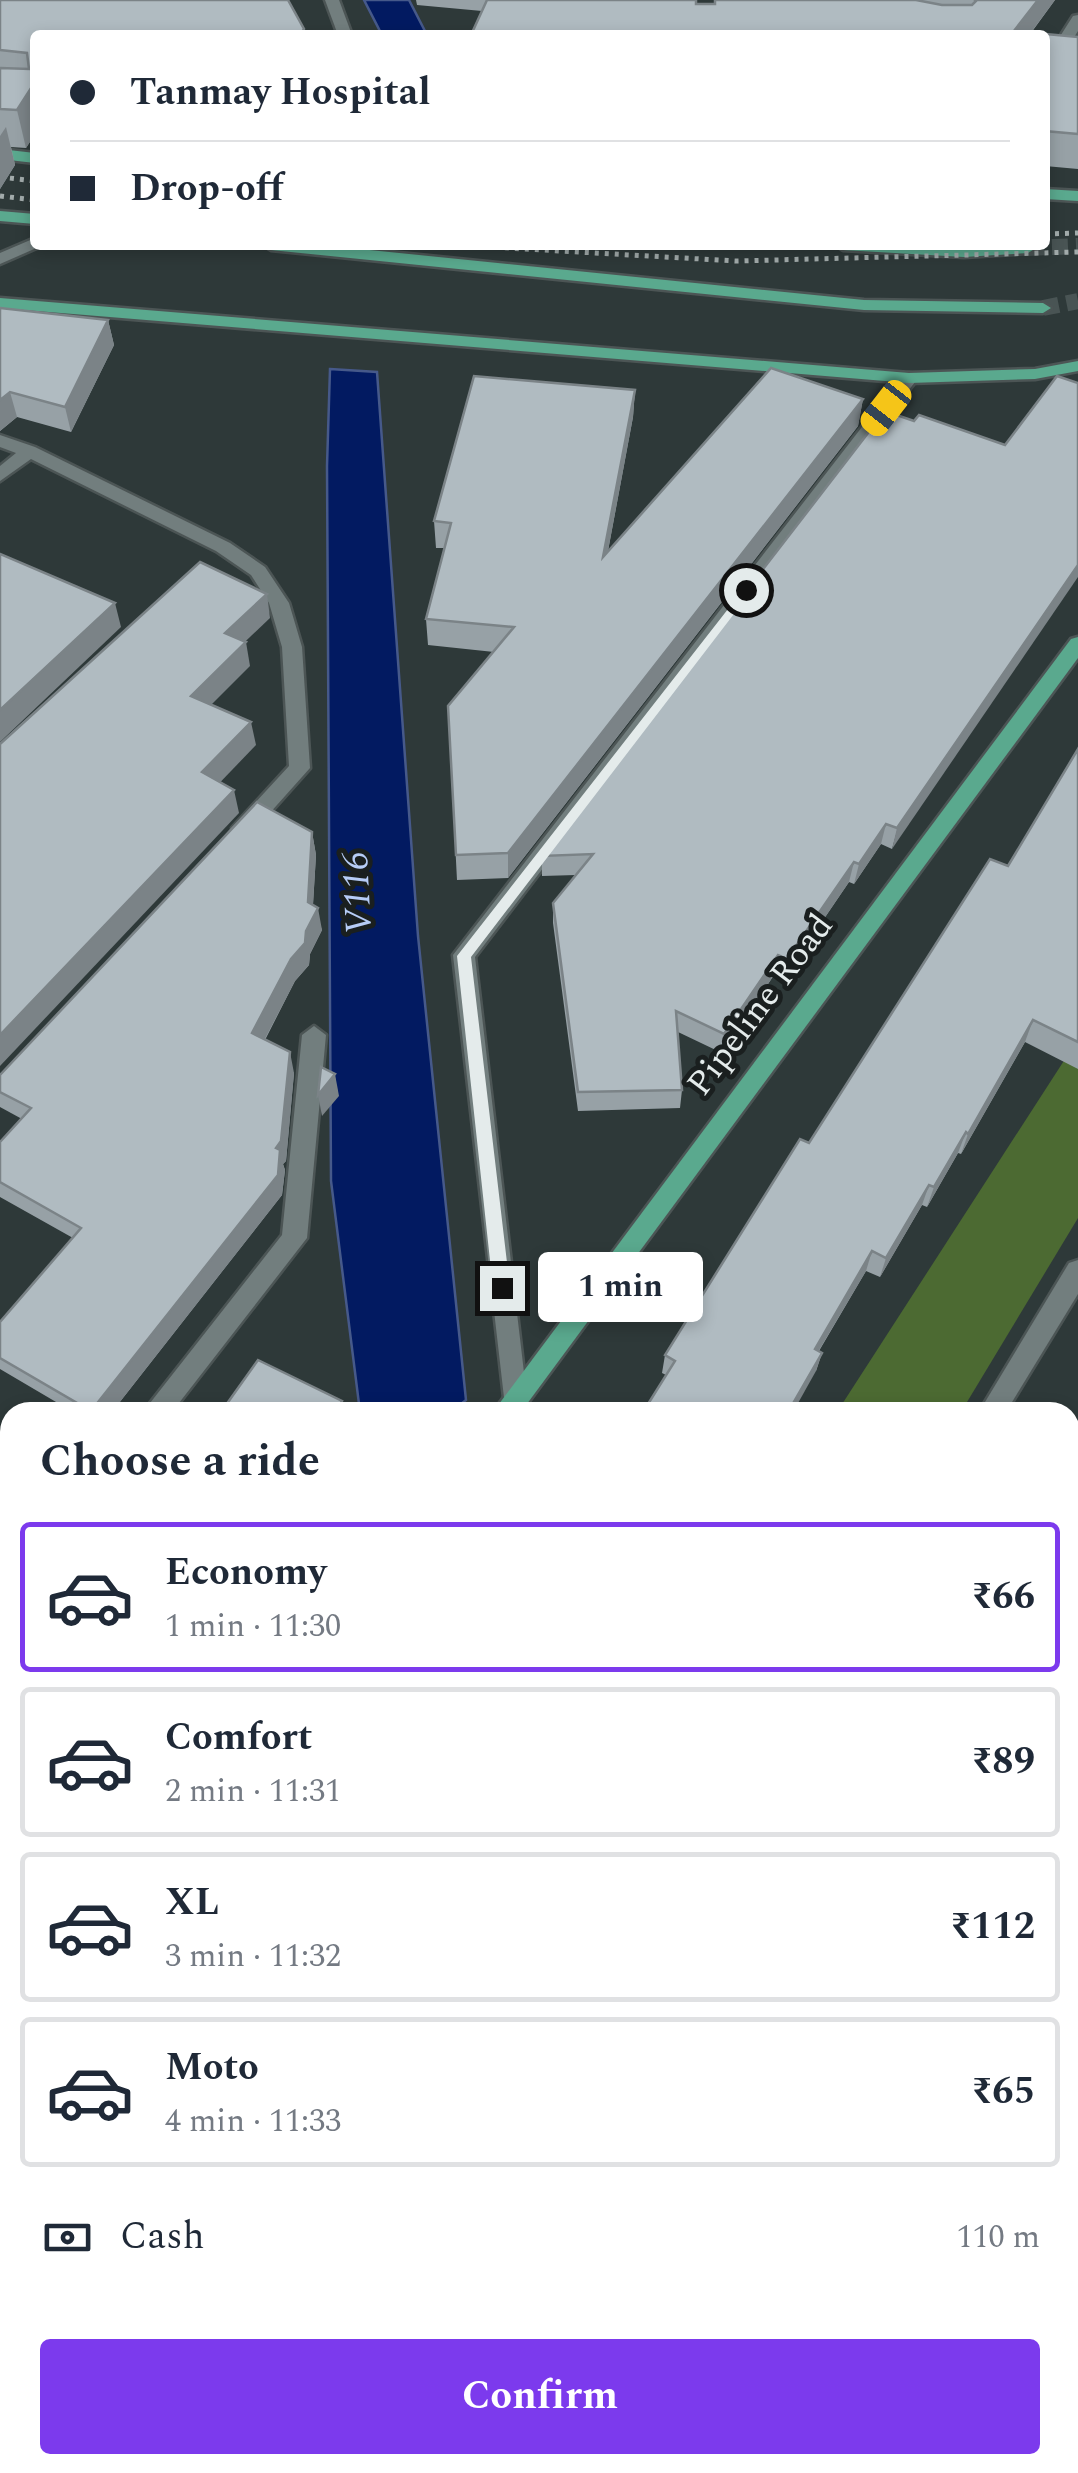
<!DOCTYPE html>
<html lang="en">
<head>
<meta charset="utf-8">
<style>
	:root { --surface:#fff; --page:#f6f6f7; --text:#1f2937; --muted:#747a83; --line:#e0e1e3; --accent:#7c3aed }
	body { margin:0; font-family:Spectral,serif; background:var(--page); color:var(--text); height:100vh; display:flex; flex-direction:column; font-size:38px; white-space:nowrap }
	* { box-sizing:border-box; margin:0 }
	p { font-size:32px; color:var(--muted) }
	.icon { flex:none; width:55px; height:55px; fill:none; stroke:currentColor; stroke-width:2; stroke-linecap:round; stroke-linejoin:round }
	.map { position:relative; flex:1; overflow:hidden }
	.drawer { position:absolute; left:0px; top:1402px; width:1080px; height:1072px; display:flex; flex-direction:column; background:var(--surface); border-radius:30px 30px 0 0; box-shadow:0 5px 15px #0003 }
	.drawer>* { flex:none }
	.guide { position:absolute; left:30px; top:30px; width:1020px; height:220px; border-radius:10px; box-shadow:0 5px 15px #0003; display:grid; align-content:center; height:220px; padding:0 40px; background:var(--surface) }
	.end { position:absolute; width:45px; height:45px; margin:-22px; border:12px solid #e4ebeb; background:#111; box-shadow:0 0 0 5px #111 }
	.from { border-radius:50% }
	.bubble { position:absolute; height:70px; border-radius:10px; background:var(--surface); box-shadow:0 5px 15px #0003; font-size:32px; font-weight:700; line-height:70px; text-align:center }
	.car { position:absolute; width:30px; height:60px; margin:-30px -15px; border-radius:12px; box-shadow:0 0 8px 2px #0007; background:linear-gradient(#f5c518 24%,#345 0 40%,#f5c518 0 76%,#345 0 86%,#f5c518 0) }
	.guide b { display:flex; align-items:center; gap:35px; height:95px; font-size:38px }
	.guide b+b { border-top:2px solid var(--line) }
	.guide i { width:25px; height:25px; background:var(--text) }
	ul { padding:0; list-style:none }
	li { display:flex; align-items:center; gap:30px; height:150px; margin:0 20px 15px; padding:0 20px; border:5px solid var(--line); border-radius:10px }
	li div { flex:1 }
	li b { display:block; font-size:38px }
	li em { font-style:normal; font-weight:700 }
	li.selected { border-color:var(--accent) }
	li>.icon { width:90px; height:90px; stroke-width:1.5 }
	h2 { padding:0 40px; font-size:45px; line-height:120px }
	.pay { display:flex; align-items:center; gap:25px; height:110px; padding:0 40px; font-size:38px }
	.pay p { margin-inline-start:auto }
	.cta { display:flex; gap:20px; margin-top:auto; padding:20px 40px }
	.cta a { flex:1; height:115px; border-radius:10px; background:var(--accent); color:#fff; font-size:40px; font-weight:700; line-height:115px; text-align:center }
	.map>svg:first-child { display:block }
	.green { fill:#4c6a32 }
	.water { fill:#021a61; stroke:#46598a; stroke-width:2.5 }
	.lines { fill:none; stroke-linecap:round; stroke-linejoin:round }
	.stream { fill:#46598a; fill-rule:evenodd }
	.major-tunnel { stroke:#495454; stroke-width:16; stroke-dasharray:16 8; stroke-linecap:butt }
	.minor-casing { stroke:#4c5555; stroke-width:5 }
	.major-casing { stroke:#4c5555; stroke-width:5 }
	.minor { fill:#727e7e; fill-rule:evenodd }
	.major { fill:#5aa98e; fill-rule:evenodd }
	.rail { stroke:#a2abab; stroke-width:5; stroke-dasharray:4 6; stroke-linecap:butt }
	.wall { fill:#97a1a6 }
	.shaded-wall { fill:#7b8387 }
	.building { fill:#b0bbc1; stroke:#7b8387; stroke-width:2.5 }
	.route { fill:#e4ebeb }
	.labels { text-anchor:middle; stroke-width:10; stroke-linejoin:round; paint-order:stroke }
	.street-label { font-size:35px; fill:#e4ebeb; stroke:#1a1f1f }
	.water-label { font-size:38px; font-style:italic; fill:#b6ccf6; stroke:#1a1f1f }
</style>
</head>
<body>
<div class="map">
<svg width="1078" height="2473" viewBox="0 0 1078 2473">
	<rect width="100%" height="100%" fill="#2e3939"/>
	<polygon class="green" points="1078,1039 1078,1218 961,1412 837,1412"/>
	<g class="water">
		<polygon points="364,0 409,0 427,35 382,35"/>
		<polygon points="330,369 377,372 418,936 466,1400 451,1412 360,1412 331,1181 327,466"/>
	</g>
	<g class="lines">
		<polygon class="stream" points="934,2465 962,2465 961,2473 933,2473"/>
		<g class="major-tunnel">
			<polyline points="1028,248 1078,246"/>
			<polyline points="1043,308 1078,301"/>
		</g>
		<g class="minor-casing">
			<g id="minor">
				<polygon points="325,0 339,0 352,35 338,35"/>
				<polygon points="1078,15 1078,31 1061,58 1045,57 1045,48 1052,49 1073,16"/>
				<polygon points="35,238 35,245 41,246 0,264 0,253"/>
				<polygon points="909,373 915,374 915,382 475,957 527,1398 523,1406 514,1410 505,1406 453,955 903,374"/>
				<polygon points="0,435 35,447 230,543 265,567 289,603 302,647 310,768 251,834 235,834 232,828 289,766 282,647 269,603 251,575 216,551 31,459 0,481 0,466 16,453 0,447"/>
				<polygon points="314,1026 326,1035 307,1238 172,1412 143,1412 282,1235 302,1035"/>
				<polygon points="1078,1260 1078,1294 1006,1412 979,1412 1069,1263"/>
				<polygon points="0,1497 10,1501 10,1529 0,1525"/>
				<rect x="1070" y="1624" width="8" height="28"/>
				<polygon points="106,2465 144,2465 141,2473 103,2473"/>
				<polygon points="699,2465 743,2465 746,2473 702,2473"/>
			</g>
		</g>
		<g class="major-casing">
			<g id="major">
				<polygon points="0,149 35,153 35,163 0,159"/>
				<polygon points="1045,189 1078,191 1078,201 1045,199"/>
				<polygon points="0,211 35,214 35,224 0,221"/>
				<polygon points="263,245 320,245 864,300 1043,303 1051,308 1043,313 864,310 271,250"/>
				<polygon points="835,245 1034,245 1036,248 1028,253 964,257 843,250"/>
				<polygon points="0,298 909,373 1035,369 1078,361 1078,371 1035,379 909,383 0,308"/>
				<polygon points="1078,637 1078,658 521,1412 493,1412 1071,639"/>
				<polygon points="10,2063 10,2105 0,2109 0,2067"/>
			</g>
		</g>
		<use href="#minor" class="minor"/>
		<use href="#major" class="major"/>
		<g class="rail">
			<polyline points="0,177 35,181"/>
			<polyline points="0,196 35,200"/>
			<polyline points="1045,234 1078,233"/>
			<polyline points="455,245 736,261 1078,252"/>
		</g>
	</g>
	<g class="wall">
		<polygon points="0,0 304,35 35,35 35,134 26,148 11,147 15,165 0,189"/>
		<polygon points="416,0 696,0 696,4 715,4 715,0 1055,0 1031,33 1078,37 1078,169 1045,166 1045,35 482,11 417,5"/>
		<polygon points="0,308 108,320 114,345 71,432 17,417 0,431"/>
		<polygon points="635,390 633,417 608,551 863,399 858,426 508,878 457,880 448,706 494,652 428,645 426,619 444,548 436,548 434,521"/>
		<polygon points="914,421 1005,445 892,849 881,844 854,884 849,882 783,979 774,975 722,1053 678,1032 682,1090 680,1108 578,1111 553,923 553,903 576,875 542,876 542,856"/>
		<polygon points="1078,749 1078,1069 1025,1042 961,1154 958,1153 927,1207 922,1205 880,1277 866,1271 819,1351 822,1353 816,1371 666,1375 662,1373 665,1355 809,1143 1008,866"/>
		<polygon points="312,832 316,855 313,905 322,930 310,954 309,965 295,981 265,1040 294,1073 286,1161 283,1164 285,1170 282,1195 112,1412 73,1412 0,1369 0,1322 73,1238 0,1197 0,1142 22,1119 0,1107 0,1075"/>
		<polygon points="1078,1426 1078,1450 1070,1444"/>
		<polygon points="1070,1505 1078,1507 1078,1601 1070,1599"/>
		<polygon points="1070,1928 1078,1929 1078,2033 1070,2031"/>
	</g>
	<g class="shaded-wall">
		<polygon points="1038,0 1055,0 1029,35 1014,31"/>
		<polygon points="35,82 35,134 26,148 17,110"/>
		<polygon points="6,127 15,165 0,189 0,136"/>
		<polygon points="108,320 114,345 71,432 65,407"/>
		<polygon points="635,390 633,417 602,583 603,557"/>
		<polygon points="10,392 17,417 0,431 0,400"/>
		<polygon points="863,399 858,426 508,878 508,853"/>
		<polygon points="1078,565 1078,577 892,849 897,828"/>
		<polygon points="267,594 270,618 229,657 225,633"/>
		<polygon points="115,603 121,627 0,742 0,710"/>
		<polygon points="246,642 250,666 197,719 191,696"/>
		<polygon points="251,722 256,745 207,796 202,772"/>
		<polygon points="234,790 239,813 0,1066 0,1035"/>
		<polygon points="886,824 881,844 854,884 859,864"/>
		<polygon points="312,832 316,855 312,920 318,908 322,930 310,954 309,965 295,981 257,1054 252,1033 308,902"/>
		<polygon points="854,862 849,882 783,979 787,959"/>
		<polygon points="778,955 774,975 722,1053 724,1034"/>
		<polygon points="1033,1020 1025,1042 961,1154 968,1134"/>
		<polygon points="290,1052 294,1073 286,1161 283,1164 285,1170 282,1195 112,1412 91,1412 276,1148"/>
		<polygon points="335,1074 339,1096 322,1116 318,1095"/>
		<polygon points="966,1132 958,1153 927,1207 934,1187"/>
		<polygon points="929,1185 922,1205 880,1277 886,1258"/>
		<polygon points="872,1251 866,1271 809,1367 815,1349"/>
		<polygon points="822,1353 816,1371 793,1412 788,1412"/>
		<polygon points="342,1401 345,1412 335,1412"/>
		<polygon points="10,1838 10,1869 0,1883 0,1852"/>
		<polygon points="0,2278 10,2285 10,2296 0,2289"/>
		<polygon points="51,2465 61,2465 56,2473 46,2473"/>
		<polygon points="284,2465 298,2465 307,2473 292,2473"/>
	</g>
	<g class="building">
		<polygon points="0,0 288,0 304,29 300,35 35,35 35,82 17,110 0,109 0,68 29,69 27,53 0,50"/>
		<polygon points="487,0 696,0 696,4 715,4 715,0 916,0 942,5 972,5 976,1 975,0 1038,0 1014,31 1078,37 1078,134 1045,131 1045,35 471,35"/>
		<polygon points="0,308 108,320 65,407 10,392 0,400"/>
		<polygon points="771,368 863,399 508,853 456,855 448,706 514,627 426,619 451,523 434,521 474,376 635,390 603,557"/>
		<polygon points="1057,376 1078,383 1078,565 897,828 886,824 859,864 854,862 787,959 778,955 724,1034 676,1011 682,1090 578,1092 553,903 593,854 542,856 885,411 914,421 919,415 1005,445"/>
		<polygon points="0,554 115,603 0,710"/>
		<polygon points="200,562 267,594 225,633 246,642 191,696 251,722 202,772 234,790 0,1035 0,744"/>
		<polygon points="1078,749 1078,1042 1033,1020 968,1134 966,1132 934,1187 929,1185 886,1258 872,1251 815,1349 822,1353 788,1412 643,1412 675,1361 665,1355 800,1139 809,1143 990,859 1008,866"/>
		<polygon points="257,802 312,832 308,902 318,908 306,931 305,943 291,959 252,1033 290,1052 281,1141 276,1148 280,1150 278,1175 91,1411 0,1358 0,1322 81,1228 0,1182 0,1142 31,1108 0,1092 0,1075"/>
		<polygon points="321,1067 335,1074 318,1095"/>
		<polygon points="258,1360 342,1401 335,1412 221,1412"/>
		<polygon points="1070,1505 1078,1507 1078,1579 1070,1578"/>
		<polygon points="0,1527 10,1534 10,1838 0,1852"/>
		<polygon points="1070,1928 1078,1929 1078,2024 1070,2023"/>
		<polygon points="0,2289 10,2296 10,2465 51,2465 46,2473 0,2473"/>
		<polygon points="184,2465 284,2465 292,2473 179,2473"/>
		<polygon points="471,2465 657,2465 667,2473 480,2473"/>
	</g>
	<polygon class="route" points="746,586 750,588 750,593 471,957 510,1288 502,1295 493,1288 457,956"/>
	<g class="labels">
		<g class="street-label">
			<text transform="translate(759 1004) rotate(-53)" y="12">Pipeline Road</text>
		</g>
		<g class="water-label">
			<text transform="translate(356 893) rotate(-93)" y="13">V116</text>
		</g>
	</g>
</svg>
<i class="end from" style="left:746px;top:590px"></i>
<i class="end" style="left:502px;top:1288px"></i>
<div class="bubble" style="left:538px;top:1252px;width:165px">1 min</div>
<i class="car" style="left:886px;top:408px;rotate:218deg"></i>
<div class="guide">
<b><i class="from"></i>Tanmay Hospital</b>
<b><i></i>Drop-off</b>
</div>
<section class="drawer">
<h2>Choose a ride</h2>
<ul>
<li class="selected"><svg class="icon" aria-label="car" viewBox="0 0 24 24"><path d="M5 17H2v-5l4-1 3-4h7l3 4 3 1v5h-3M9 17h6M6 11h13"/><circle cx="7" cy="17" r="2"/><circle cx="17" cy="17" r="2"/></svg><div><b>Economy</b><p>1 min · 11:30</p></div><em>₹66</em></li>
<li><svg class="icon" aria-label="car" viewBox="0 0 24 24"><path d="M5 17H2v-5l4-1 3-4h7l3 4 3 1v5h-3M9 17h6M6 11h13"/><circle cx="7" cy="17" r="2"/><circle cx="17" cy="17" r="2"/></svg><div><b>Comfort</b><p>2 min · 11:31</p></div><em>₹89</em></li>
<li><svg class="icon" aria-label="car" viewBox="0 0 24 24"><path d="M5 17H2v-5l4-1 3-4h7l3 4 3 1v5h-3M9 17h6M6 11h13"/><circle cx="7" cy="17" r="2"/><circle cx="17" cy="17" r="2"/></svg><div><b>XL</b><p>3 min · 11:32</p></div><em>₹112</em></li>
<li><svg class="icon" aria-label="car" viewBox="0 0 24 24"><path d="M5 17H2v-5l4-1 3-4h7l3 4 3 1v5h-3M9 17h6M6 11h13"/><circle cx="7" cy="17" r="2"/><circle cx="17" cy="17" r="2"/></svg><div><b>Moto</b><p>4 min · 11:33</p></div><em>₹65</em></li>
</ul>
<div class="pay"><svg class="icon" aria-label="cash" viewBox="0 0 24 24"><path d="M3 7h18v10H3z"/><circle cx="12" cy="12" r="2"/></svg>Cash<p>110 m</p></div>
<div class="cta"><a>Confirm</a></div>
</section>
</div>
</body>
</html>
